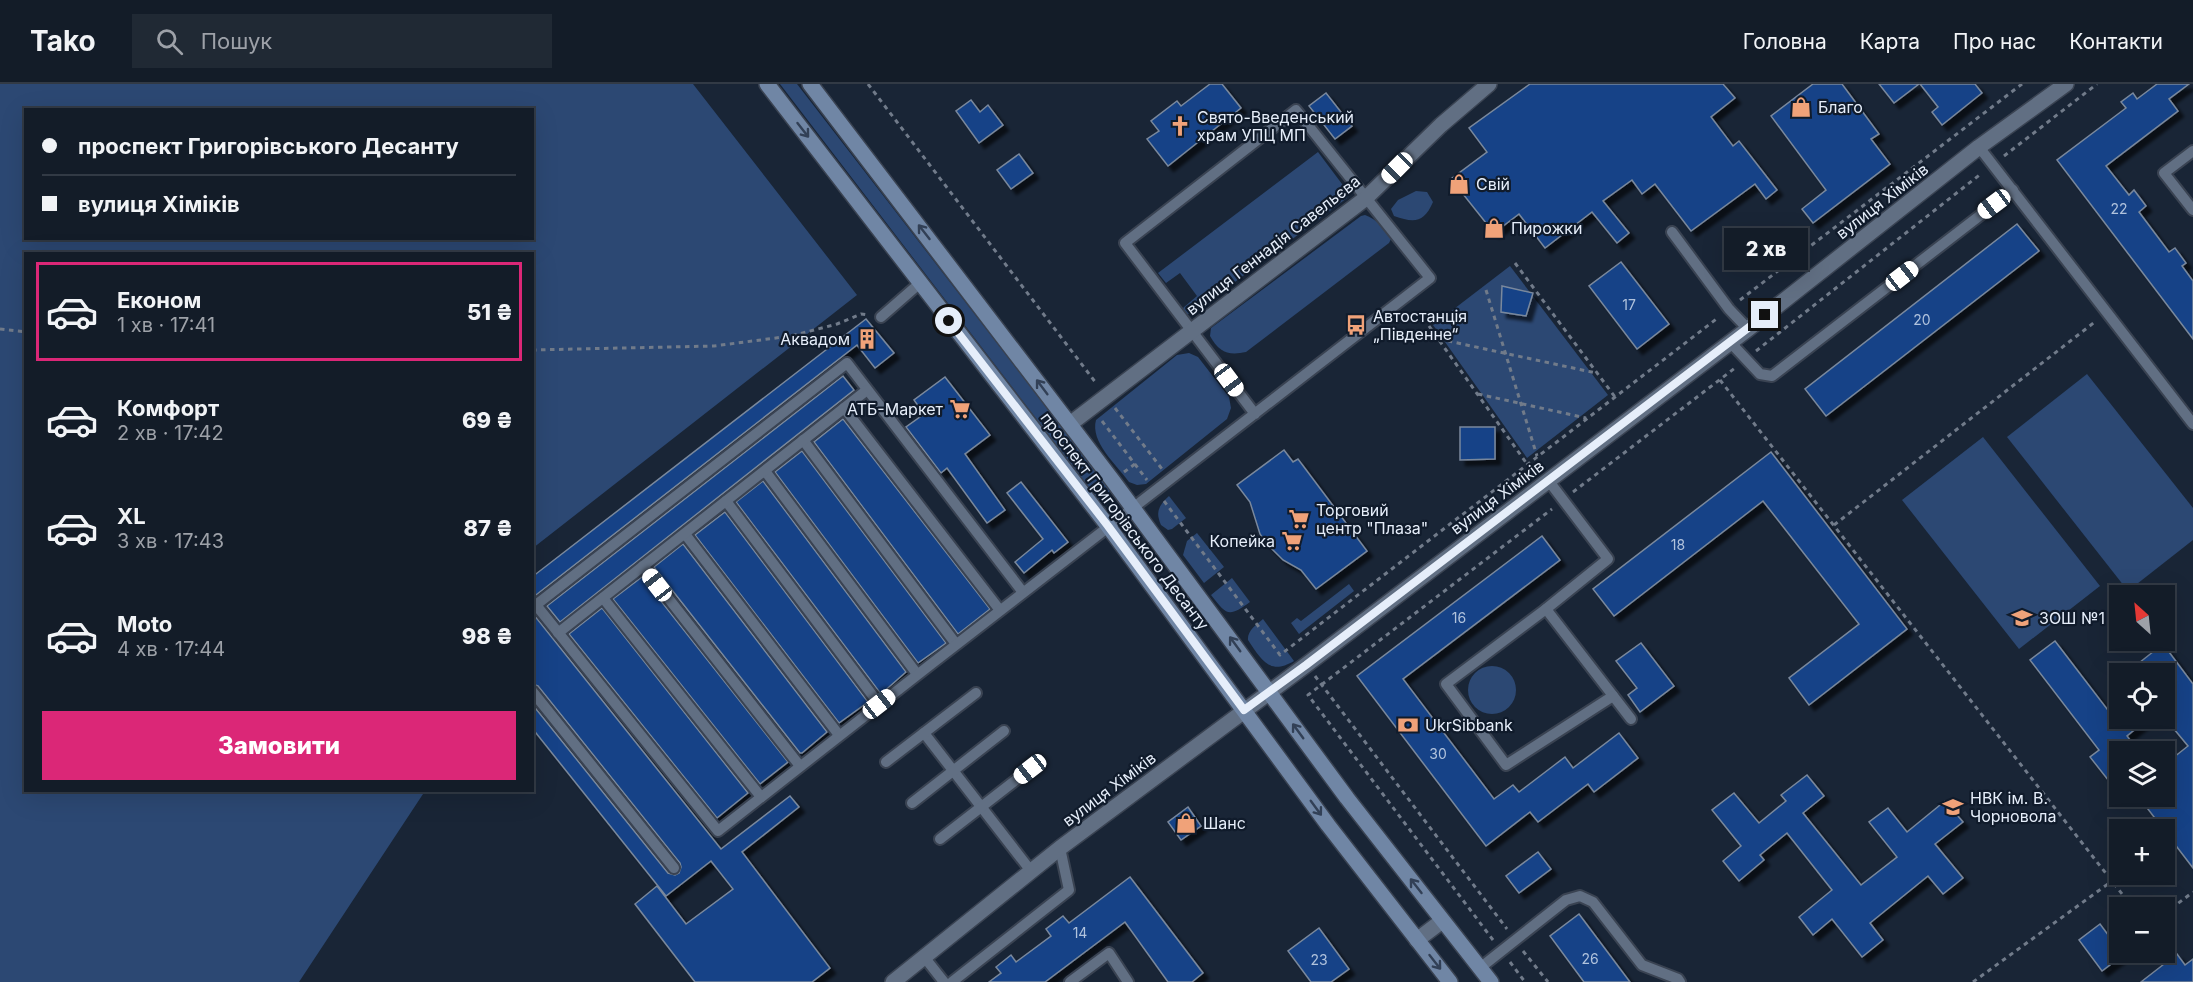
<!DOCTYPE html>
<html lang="uk">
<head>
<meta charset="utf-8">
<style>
	:root { --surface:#131c28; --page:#202934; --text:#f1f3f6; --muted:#9da1a8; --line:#323a45; --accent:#db2777 }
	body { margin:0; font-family:Inter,sans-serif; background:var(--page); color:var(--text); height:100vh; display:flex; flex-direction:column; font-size:22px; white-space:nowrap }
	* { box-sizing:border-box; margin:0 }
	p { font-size:20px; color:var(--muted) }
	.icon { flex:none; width:33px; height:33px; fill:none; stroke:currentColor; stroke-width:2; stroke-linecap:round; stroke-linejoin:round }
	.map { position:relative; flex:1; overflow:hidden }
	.panel { position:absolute; left:24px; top:168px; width:510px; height:540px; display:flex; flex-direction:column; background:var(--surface); border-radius:0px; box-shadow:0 6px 24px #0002,0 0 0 2px var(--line) }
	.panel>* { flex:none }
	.banner { position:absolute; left:24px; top:24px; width:510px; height:132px; border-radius:0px; box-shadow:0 6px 24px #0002,0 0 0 2px var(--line); display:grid; align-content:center; height:132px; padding:0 18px; background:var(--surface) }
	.needle { width:39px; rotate:333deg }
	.fabs { position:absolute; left:2109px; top:501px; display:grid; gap:12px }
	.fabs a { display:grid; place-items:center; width:66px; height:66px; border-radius:0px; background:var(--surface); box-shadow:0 6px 24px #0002,0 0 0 2px var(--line); font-size:30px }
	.end { position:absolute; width:27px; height:27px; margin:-14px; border:8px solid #e6eefa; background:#111; box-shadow:0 0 0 3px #111 }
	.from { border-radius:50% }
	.bubble { position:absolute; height:42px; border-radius:0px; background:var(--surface); box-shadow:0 6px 24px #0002,0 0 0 2px var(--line); font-size:20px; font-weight:800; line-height:42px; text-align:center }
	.car { position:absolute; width:18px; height:36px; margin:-18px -9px; border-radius:8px; box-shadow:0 0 4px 2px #0007; background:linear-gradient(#fff 24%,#345 0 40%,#fff 0 76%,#345 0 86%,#fff 0) }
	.banner b { display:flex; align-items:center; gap:21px; height:57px; font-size:22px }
	.banner b+b { border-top:2px solid var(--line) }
	.banner i { width:15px; height:15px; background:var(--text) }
	ul { padding:10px 0 0; list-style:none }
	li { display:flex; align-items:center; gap:18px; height:99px; margin:0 12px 9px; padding:0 6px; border:3px solid transparent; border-radius:0px }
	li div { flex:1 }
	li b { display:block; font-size:22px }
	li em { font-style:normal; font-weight:800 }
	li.current { border-color:var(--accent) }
	li>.icon { width:54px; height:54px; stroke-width:1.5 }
	.cta { display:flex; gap:12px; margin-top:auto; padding:12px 18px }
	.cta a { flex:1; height:69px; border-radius:0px; background:var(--accent); color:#fff; font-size:24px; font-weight:800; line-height:69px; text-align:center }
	header { display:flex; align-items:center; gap:36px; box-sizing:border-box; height:84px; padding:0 30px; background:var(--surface); border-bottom:2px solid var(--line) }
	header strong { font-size:28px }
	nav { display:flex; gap:33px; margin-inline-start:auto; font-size:21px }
	.search { width:420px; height:54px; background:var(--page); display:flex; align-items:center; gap:15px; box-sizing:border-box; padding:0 21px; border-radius:0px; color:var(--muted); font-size:22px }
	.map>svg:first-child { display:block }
	.green { fill:#2c4873; fill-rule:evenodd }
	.building { fill:#124387; stroke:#7a889d; stroke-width:1.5; filter:url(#shadow) }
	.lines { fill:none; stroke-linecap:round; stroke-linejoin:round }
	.lane-casing { stroke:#3a4352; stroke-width:14 }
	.street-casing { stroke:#3a4352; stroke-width:18 }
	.secondary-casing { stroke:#3a4352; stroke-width:18 }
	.path { stroke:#717b8a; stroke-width:3; stroke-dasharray:4.5 4.5; stroke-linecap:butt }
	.lane { stroke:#616f83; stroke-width:10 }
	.street { stroke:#616f83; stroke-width:15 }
	.secondary { stroke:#7086a5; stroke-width:15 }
	.oneway { stroke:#324056 }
	.route { stroke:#e6eefa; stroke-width:8 }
	.labels { text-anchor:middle; stroke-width:4.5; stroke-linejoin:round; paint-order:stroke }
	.number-label { font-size:14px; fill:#b1c3dd }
	.poi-label { font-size:16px; fill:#e6eefa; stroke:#101b2b; text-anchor:start }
	.street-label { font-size:16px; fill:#e6eefa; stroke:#101b2b }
</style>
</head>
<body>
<header>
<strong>Tako</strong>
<div class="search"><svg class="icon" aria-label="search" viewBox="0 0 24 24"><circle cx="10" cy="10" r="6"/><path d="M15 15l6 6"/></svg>Пошук</div>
<nav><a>Головна</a><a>Карта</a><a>Про нас</a><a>Контакти</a></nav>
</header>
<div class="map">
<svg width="2193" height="898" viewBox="0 0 2193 898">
	<defs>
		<filter id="shadow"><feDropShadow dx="5.5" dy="5.5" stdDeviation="1.5" flood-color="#0009"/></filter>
	</defs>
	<rect width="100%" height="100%" fill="#192536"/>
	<g class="green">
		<path d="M0,0H693L857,211L533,464L532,170H26V706L425,707L299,898H0ZM26,26H532V154H26Z"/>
		<polygon points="780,0 797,0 1109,404 1110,413 1106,417 1097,414"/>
		<polygon points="1318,68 1348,108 1347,114 1192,230 1187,230 1183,224 1197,212 1180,189 1166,199 1158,189"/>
		<path d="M1416,107L1427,108L1433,118C1424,139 1414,139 1394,132L1391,125L1398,116Z"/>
		<path d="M1365,131C1376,135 1386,145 1391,155L1389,159L1246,268C1228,272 1219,268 1210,252L1211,244L1361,132Z"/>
		<polygon points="1510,182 1608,311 1527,374 1433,241"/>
		<path d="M1189,269L1198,273L1229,313L1231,324L1227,335L1146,400L1137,401L1129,398C1116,380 1090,358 1096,336L1177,271Z"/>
		<polygon points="2087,290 2193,424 2193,456 2128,507 2007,353"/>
		<polygon points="1983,353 2100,502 2019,565 1902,416"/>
		<path d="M1169,412L1186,434L1172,445L1168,446L1161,441C1155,428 1159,421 1169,412Z"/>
		<polygon points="1197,449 1224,483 1204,499 1183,471 1187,457"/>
		<path d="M1232,494L1250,518C1228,534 1227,531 1211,511Z"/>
		<polygon points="1349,500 1354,507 1299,550 1291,539 1297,534 1301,537"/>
		<path d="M1263,535L1294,577C1269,592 1261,575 1248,556C1247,547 1256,541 1263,535Z"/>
		<circle cx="1492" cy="606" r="24"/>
	</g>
	<g class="building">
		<polygon points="1210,0 1222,0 1241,24 1168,82 1147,55 1159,47 1151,37 1177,17 1181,22"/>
		<polygon points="1530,0 1723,0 1735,14 1711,33 1733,62 1739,57 1777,106 1766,115 1755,100 1691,147 1655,100 1642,110 1632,96 1603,117 1629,149 1617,159 1592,128 1545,164 1519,130 1494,149 1451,95 1487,68 1469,44"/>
		<polygon points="1813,0 1842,0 1879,50 1871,55 1890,80 1813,139 1802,125 1826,106 1771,32"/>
		<polygon points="1879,0 1919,0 1894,19"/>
		<polygon points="1920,0 1975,0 1982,9 1942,41 1932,28 1938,23"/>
		<polygon points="2157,0 2189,0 2169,15 2178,27 2106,82 2129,111 2134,106 2146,122 2139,128 2169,168 2175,164 2186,179 2182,182 2193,197 2193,255 2057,76 2126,24 2121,18 2133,9 2137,15"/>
		<polygon points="1326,9 1352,42 1335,55 1309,22"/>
		<polygon points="971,16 980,28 988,21 1003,41 979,59 956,27"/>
		<polygon points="1019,70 1033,89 1011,105 997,86"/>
		<polygon points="2017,140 2039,167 1826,332 1805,305"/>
		<polygon points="1621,178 1669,240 1637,265 1589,202"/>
		<polygon points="1502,202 1533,209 1526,232 1501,228"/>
		<polygon points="866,235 894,269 875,284 857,261 532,514 532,493"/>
		<polygon points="843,292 854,306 560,538 547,522"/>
		<polygon points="945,293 990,351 965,370 1005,426 987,439 947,384 941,389 906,343 924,330 914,316"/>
		<polygon points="843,335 990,525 958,550 814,358"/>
		<polygon points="1460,343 1495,343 1495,375 1460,376"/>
		<polygon points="1284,366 1293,378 1298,375 1367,467 1316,505 1301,486 1283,476 1266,459 1260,450 1250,418 1237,401"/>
		<polygon points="802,367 946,559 918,579 775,388"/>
		<polygon points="1771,368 1907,545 1809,621 1789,594 1859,540 1763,417 1614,532 1593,505"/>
		<polygon points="763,397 906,588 881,610 736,418"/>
		<polygon points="1021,398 1068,458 1054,469 1052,466 1024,489 1015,478 1043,455 1007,409"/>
		<polygon points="725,428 868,618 839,639 695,451"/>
		<polygon points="1542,452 1560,476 1403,595 1494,715 1513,701 1519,708 1565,673 1573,684 1619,649 1638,674 1594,708 1588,700 1538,738 1530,728 1486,762 1357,592"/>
		<polygon points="683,460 827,648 802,669 800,669 654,483"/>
		<polygon points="642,493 788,678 760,700 613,515"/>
		<polygon points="602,524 748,709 717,734 569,550"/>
		<polygon points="532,531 534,531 721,765 790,712 799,723 742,768 830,884 812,898 695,898 635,820 657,802 686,840 733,805 711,777 666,812 532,644 532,620 668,789 675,791 679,789 681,783 680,779 538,602 532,600"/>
		<polygon points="2055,557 2107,625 2120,615 2120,634 2149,634 2127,652 2139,668 2120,668 2120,711 2090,673 2099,666 2030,576"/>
		<polygon points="1641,559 1674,602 1640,628 1628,611 1637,604 1616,577"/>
		<polygon points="2163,560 2193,600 2193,784 2138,712 2164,712 2164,681 2188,662 2164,633 2164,590 2125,590"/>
		<polygon points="1807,691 1824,712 1803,729 1861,801 1897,773 1869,738 1888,724 1907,748 1945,717 1963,738 1935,760 1963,794 1943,810 1928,792 1870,839 1883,856 1862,873 1832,835 1813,851 1799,833 1832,806 1787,749 1760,771 1764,776 1739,797 1723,777 1741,762 1712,726 1734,709 1759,739 1786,717 1781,711"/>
		<polygon points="1188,723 1201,742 1181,756 1168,738"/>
		<polygon points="1538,768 1551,785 1519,809 1506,792"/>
		<polygon points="1130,793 1203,889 1192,898 1168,898 1125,838 1045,898 989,898 1001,889 996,883 1011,871 1016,878 1051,852 1046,845 1063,832 1069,839"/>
		<polygon points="1579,830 1630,898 1584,898 1550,852"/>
		<polygon points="2100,840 2123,871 2102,887 2079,856"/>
		<polygon points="1319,844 1349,885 1331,898 1311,898 1288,867"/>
		<polygon points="2177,870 2185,881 2193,875 2193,898 2141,898"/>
	</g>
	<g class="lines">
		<g class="lane-casing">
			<g id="lane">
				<polyline points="1979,63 2193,340"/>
				<polyline points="2193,67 2164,89 2193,126"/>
				<polyline points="1672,148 1729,225 1748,245"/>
				<polyline points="881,233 920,199"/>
				<polyline points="1730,258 1760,290 1772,292 2013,106"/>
				<polyline points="844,324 999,525"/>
				<polyline points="803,356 956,560"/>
				<polyline points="765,387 917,590"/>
				<polyline points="1548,396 1608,475 1546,525 1631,635"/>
				<polyline points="726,417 879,620"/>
				<polyline points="685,450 839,651"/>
				<polyline points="643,482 800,682"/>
				<polyline points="603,514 761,713"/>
				<path d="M536,521L718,747C954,561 1192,378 1430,194L1296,26L1125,159L1255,330"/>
				<polyline points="532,524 847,279 1022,507"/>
				<polyline points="1546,525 1446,600 1506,681 1613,612"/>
				<polyline points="558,549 867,306"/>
				<polyline points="532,607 674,784"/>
				<polyline points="924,649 1031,787"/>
				<polyline points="886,678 976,609"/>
				<polyline points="912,719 1004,647"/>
				<polyline points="940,755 1030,685"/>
				<polyline points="925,874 944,898"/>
				<polyline points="1480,884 1566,816 1580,812 1593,818 1642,881 1678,895 1680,898"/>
				<polyline points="952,898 1069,806 1060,764"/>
				<polyline points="1070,898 1109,869 1128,898"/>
			</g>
		</g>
		<g class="street-casing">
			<g id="street">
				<polyline points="1070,340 1366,114 1441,41 1489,0"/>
				<polyline points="1417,856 1442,837"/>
				<polyline points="893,898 1060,764 1306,581 1748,245 1979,63 2066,0"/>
			</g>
		</g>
		<g class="secondary-casing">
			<g id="secondary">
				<polyline points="767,0 1108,442 1328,741 1450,898"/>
				<polyline points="810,0 1113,397 1347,714 1491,898"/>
			</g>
		</g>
		<g class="path">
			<polyline points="868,0 1096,299"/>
			<polyline points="2004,72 2097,0"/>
			<polyline points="1515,179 1615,313"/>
			<polyline points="1486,206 1537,372"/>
			<polyline points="1740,216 2022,0"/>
			<polyline points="1429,242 1527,380"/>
			<polyline points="0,245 26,248"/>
			<polyline points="1439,255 1596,289"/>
			<polyline points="532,266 714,262 791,252 837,240 861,230 868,231"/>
			<polyline points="1756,267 1982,89"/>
			<polyline points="1720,296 2133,824"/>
			<polyline points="1478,310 1586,334"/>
			<polyline points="1115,324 1162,385"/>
			<polyline points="1102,337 1147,396"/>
			<polyline points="1124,388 1135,380"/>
			<polyline points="1573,408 1735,284"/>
			<polyline points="1164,417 1280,571 1719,233"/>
			<polyline points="1834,441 2096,237"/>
			<polyline points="1315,592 1507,845"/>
			<polyline points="2164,830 2193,808"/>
			<polyline points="1493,856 1308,611 1552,425"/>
			<polyline points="1523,867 1548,898"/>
			<polyline points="1510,878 1525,898"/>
			<polyline points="1973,898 2112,797"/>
		</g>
		<use href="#lane" class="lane"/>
		<use href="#street" class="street"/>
		<use href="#secondary" class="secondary"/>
	</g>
	<defs><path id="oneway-shaft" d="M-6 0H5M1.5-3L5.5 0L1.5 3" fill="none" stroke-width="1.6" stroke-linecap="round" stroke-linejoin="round" transform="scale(1.5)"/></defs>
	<g class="oneway">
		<use href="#oneway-shaft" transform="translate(803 46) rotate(52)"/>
		<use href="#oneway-shaft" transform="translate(924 148) rotate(-128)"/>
		<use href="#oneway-shaft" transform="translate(1042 303) rotate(-127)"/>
		<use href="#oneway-shaft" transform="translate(1235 560) rotate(-126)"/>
		<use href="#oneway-shaft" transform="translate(1298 647) rotate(-126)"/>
		<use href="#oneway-shaft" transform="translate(1316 724) rotate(54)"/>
		<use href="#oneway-shaft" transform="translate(1416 802) rotate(-128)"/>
		<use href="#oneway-shaft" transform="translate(1435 878) rotate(52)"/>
	</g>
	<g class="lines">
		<polyline class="route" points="949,237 1108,442 1244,626 1306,581 1765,231"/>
	</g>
	<defs>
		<g id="shop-bare" transform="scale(1.62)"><path d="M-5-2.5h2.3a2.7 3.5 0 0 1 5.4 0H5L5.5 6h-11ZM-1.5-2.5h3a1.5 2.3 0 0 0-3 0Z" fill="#f0a279" stroke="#101b2b" stroke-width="2.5" paint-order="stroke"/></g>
		<g id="church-bare" transform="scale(1.62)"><path d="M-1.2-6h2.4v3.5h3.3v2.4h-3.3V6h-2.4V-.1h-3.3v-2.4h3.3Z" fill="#f0a279" stroke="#101b2b" stroke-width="2.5" paint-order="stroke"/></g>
		<g id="bus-bare" transform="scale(1.62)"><path d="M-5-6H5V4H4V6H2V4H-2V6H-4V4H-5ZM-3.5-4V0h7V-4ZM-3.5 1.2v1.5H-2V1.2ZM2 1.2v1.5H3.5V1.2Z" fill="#f0a279" stroke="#101b2b" stroke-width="2.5" paint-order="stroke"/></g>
		<g id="building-bare" transform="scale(1.62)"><path d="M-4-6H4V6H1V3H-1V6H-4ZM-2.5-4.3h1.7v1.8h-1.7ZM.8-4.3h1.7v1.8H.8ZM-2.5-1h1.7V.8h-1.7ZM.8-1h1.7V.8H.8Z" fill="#f0a279" stroke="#101b2b" stroke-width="2.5" paint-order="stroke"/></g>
		<g id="supermarket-bare" transform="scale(1.62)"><path d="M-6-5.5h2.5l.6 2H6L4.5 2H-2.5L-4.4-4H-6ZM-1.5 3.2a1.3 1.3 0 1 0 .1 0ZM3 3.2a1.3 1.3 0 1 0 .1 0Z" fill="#f0a279" stroke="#101b2b" stroke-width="2.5" paint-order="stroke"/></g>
		<g id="school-bare" transform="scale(1.62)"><path d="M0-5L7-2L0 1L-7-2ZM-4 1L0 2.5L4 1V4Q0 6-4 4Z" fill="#f0a279" stroke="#101b2b" stroke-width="2.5" paint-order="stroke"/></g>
		<g id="bank-bare" transform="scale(1.62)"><path d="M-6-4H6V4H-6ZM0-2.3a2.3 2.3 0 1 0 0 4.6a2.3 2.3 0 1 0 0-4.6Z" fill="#f0a279" stroke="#101b2b" stroke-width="2.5" paint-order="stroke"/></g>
	</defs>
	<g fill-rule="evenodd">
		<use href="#shop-bare" x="1801" y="23"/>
		<use href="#church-bare" x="1180" y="42"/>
		<use href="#shop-bare" x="1459" y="100"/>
		<use href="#shop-bare" x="1494" y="144"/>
		<use href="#bus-bare" x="1356" y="241"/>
		<use href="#building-bare" x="867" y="255"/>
		<use href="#supermarket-bare" x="960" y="325"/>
		<use href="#supermarket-bare" x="1299" y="435"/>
		<use href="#supermarket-bare" x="1292" y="457"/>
		<use href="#school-bare" x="2022" y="534"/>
		<use href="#bank-bare" x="1408" y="641"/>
		<use href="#school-bare" x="1953" y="723"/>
		<use href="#shop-bare" x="1186" y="739"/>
	</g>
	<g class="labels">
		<g class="number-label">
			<text x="2119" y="130">22</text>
			<text x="1629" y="226">17</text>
			<text x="1922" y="241">20</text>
			<text x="1678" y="466">18</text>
			<text x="1459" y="539">16</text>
			<text x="1438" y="675">30</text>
			<text x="1080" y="854">14</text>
			<text x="1590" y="880">26</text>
			<text x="1319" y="881">23</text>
		</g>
		<g class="poi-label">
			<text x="1818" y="29">Благо</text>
			<text x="1197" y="39">Свято-Введенський<tspan x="1197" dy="18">храм УПЦ МП</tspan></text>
			<text x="1476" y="106">Свій</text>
			<text x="1511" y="150">Пирожки</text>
			<text x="1373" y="238">Автостанція<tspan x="1373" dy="18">„Південне“</tspan></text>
			<text x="850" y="261" text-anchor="end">Аквадом</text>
			<text x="943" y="331" text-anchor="end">АТБ-Маркет</text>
			<text x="1316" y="432">Торговий<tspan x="1316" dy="18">центр "Плаза"</tspan></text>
			<text x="1275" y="463" text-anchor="end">Копейка</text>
			<text x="2039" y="540">ЗОШ №1</text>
			<text x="1425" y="647">UkrSibbank</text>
			<text x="1970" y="720">НВК ім. В.<tspan x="1970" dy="18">Чорновола</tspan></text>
			<text x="1203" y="745">Шанс</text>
		</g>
		<g class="street-label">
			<text transform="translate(1882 117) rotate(-38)" y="6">вулиця Хіміків</text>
			<text transform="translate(1273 161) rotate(-38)" y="6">вулиця Геннадія Савельєва</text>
			<text transform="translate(1497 413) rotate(-37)" y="6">вулиця Хіміків</text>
			<text transform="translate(1125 437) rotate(53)" y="6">проспект Григорівського Десанту</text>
			<text transform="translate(1109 705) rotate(-37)" y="6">вулиця Хіміків</text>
		</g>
	</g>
</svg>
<div class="fabs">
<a><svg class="needle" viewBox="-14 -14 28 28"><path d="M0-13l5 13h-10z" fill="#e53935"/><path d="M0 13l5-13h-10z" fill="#9da1a8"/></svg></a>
<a><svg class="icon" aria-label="locate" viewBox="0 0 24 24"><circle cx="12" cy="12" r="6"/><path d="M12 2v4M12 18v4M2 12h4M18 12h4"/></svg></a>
<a><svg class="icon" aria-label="layers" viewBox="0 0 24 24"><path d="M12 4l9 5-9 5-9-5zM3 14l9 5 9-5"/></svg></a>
<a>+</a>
<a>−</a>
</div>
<i class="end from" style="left:949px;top:237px"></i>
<i class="end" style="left:1765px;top:231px"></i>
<div class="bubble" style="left:1724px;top:144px;width:84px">2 хв</div>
<i class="car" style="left:1397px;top:84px;rotate:225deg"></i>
<i class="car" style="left:1994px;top:120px;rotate:233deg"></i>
<i class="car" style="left:1902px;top:192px;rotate:52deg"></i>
<i class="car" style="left:1229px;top:296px;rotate:143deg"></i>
<i class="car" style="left:657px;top:501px;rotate:322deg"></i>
<i class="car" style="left:879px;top:620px;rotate:52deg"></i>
<i class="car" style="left:1030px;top:685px;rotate:232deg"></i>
<div class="banner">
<b><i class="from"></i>проспект Григорівського Десанту</b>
<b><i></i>вулиця Хіміків</b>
</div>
<section class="panel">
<ul>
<li class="current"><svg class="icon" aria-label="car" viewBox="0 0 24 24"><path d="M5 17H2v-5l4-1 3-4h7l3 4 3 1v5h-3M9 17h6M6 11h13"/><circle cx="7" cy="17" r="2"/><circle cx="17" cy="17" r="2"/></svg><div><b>Економ</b><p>1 хв · 17:41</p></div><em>51 ₴</em></li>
<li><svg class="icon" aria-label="car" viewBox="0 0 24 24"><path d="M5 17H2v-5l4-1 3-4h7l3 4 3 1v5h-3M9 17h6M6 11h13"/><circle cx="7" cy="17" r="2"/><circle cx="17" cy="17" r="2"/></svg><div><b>Комфорт</b><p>2 хв · 17:42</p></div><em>69 ₴</em></li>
<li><svg class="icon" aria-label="car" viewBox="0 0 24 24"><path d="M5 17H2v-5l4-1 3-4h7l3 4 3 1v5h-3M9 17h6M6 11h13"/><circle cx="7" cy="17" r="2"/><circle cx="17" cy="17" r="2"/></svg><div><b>XL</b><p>3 хв · 17:43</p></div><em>87 ₴</em></li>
<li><svg class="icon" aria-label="car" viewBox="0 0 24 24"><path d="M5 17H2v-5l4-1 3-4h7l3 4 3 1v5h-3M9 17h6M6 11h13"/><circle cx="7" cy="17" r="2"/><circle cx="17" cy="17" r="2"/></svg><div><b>Moto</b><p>4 хв · 17:44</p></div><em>98 ₴</em></li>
</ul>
<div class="cta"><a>Замовити</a></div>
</section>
</div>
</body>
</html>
